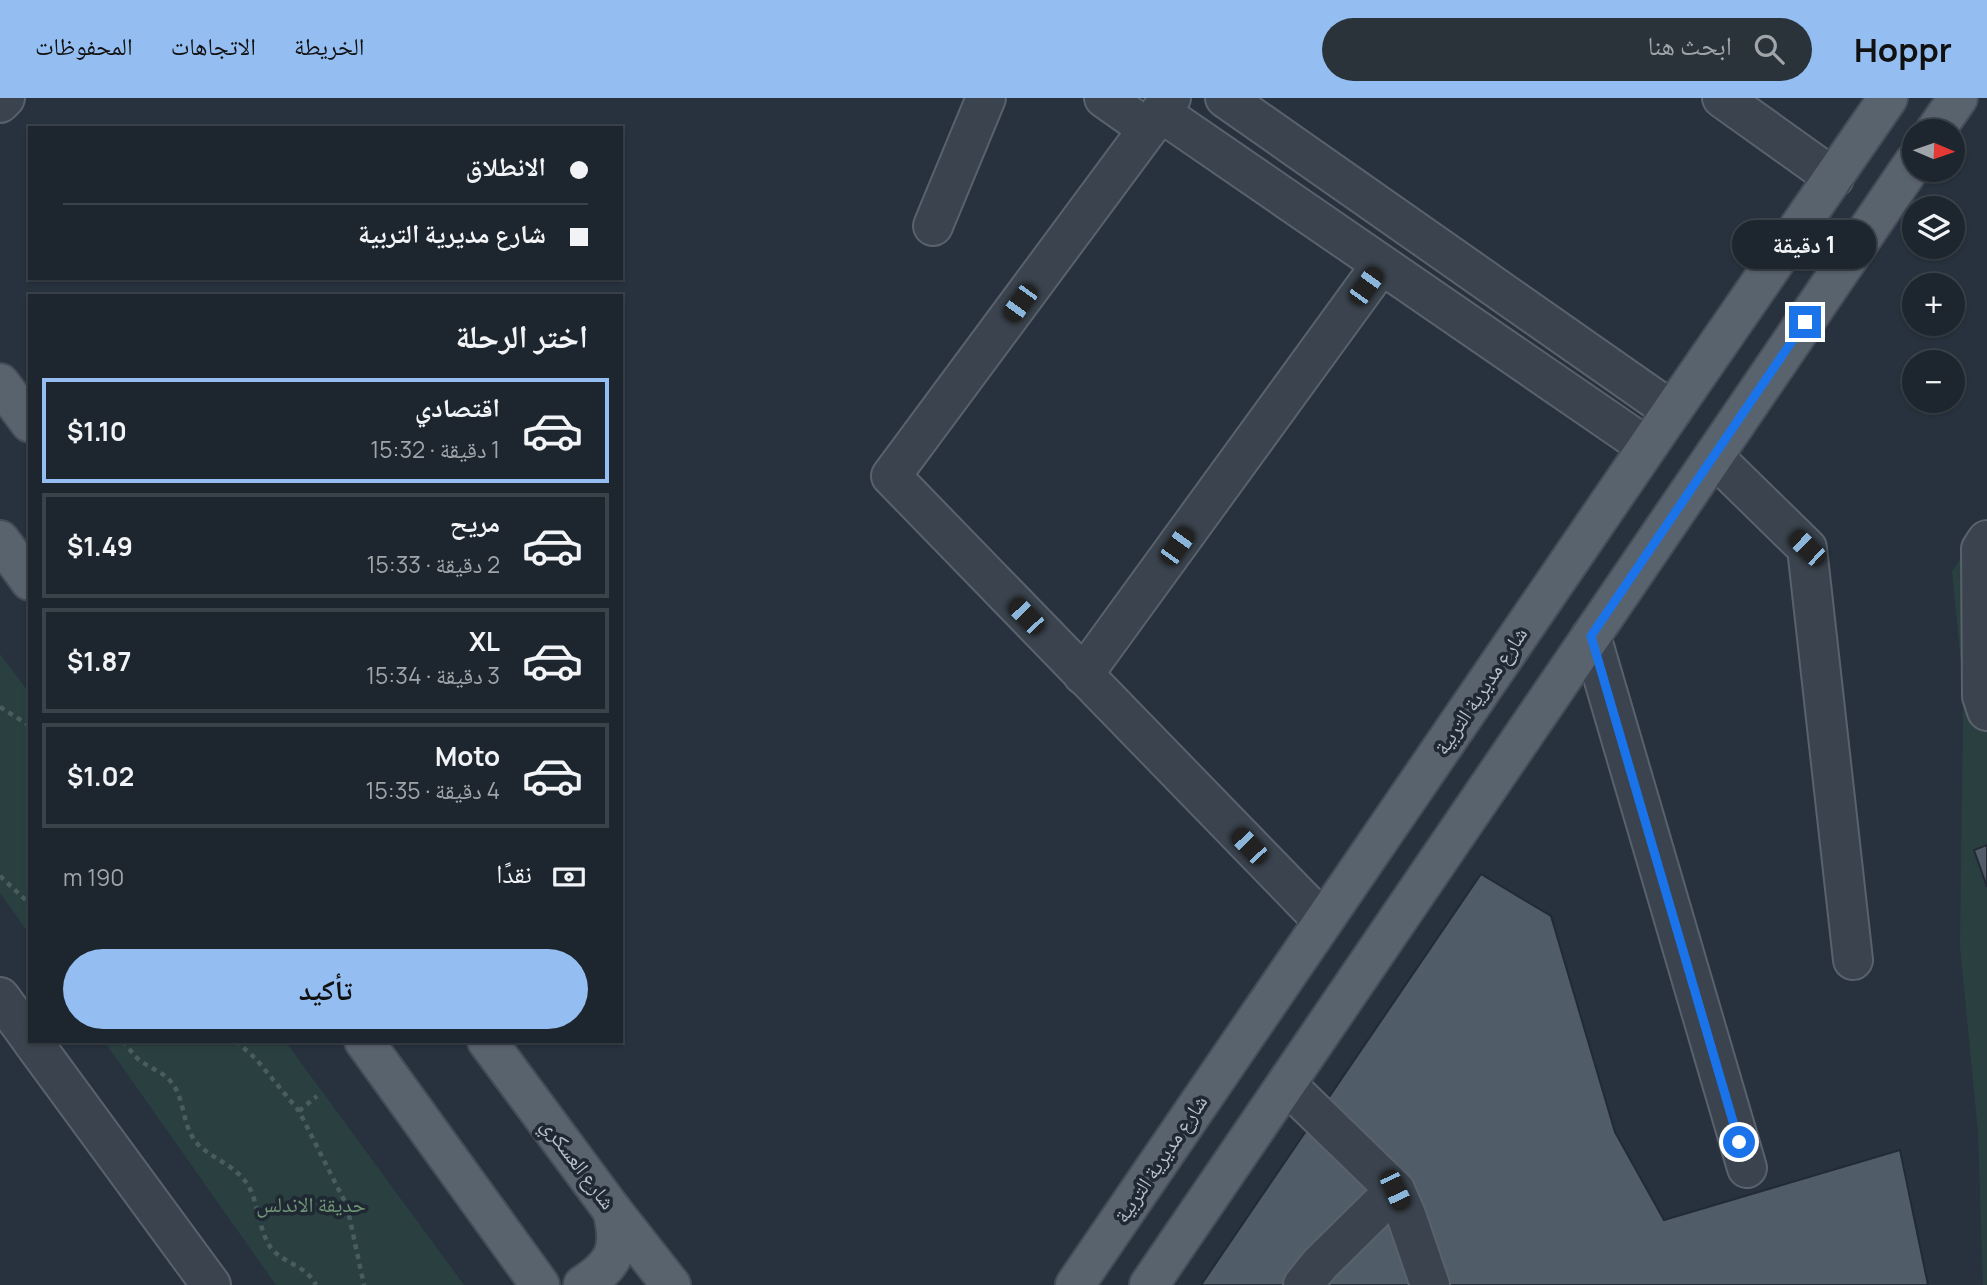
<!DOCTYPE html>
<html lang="ar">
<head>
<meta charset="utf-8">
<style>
	:root { --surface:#1d262e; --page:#2a323a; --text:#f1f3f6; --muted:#a0a5aa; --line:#3b434a; --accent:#94bef1 }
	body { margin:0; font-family:Manrope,"Noto Naskh Arabic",sans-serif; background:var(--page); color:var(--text); direction:rtl; height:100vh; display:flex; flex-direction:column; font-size:26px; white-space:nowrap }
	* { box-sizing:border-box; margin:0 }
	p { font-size:23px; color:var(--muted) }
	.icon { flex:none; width:38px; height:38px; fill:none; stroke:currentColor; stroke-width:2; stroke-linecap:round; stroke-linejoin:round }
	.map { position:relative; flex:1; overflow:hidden; direction:ltr }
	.panel { position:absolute; left:28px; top:196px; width:595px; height:749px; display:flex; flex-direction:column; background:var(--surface); border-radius:0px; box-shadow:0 2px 5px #0004,0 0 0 2px var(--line); direction:rtl }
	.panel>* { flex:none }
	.banner { position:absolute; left:28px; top:28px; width:595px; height:154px; border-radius:0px; box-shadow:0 2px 5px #0004,0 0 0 2px var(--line); direction:rtl; display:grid; align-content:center; height:154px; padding:0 35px; background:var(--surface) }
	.needle { width:46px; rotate:92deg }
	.fabs { position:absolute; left:1902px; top:21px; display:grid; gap:14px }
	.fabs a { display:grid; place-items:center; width:63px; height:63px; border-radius:50%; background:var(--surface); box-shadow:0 2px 5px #0004,0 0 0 2px var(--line); font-size:35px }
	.end { position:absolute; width:32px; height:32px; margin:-16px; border:9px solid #1a73e8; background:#fff; box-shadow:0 0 0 4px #fff }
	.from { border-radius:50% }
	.bubble { position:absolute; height:49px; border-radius:24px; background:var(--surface); box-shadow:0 2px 5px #0004,0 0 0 2px var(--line); font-size:23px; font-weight:700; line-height:49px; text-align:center; direction:rtl }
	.car { position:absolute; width:21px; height:42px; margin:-21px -10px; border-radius:9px; box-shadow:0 0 5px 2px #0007; background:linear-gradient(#222 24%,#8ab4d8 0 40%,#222 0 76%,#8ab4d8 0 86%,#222 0) }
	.banner b { display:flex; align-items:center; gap:24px; height:66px; font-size:26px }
	.banner b+b { border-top:2px solid var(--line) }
	.banner i { width:18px; height:18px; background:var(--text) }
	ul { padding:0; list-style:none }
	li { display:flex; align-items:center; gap:21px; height:105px; margin:0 14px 10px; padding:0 21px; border:4px solid var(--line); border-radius:0px }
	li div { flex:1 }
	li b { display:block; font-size:26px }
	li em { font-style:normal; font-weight:700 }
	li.selected { border-color:var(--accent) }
	li>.icon { width:63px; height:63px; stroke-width:1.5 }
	h2 { padding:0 35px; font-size:32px; line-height:84px }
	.pay { display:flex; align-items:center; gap:18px; height:77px; padding:0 35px; font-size:26px }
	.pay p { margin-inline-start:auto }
	.primary-button { display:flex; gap:14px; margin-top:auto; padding:14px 35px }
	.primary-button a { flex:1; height:80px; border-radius:42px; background:var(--accent); color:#111; font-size:28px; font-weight:700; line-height:80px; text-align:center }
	header { display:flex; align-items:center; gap:42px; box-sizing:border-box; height:98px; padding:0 35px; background:var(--accent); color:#111 }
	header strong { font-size:33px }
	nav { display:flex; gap:38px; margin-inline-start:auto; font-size:24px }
	.search { width:490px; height:63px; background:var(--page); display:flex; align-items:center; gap:18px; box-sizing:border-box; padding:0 24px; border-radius:38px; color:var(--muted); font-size:26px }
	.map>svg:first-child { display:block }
	.green { fill:#2a4040 }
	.building { fill:#505d69; stroke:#222b35; stroke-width:2 }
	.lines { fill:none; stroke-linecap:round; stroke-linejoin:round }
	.minor-casing { stroke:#59626c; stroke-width:42 }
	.major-casing { stroke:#444d57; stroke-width:42 }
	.path { stroke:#495d5e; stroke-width:4.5; stroke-dasharray:5 5; stroke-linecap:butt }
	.minor { stroke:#3b444e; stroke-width:38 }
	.major { stroke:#59636e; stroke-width:38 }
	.route { stroke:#1a73e8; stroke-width:9 }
	.labels { text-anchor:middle; stroke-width:7; stroke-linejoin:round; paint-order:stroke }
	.street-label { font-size:21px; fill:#b7bfc9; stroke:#202933 }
	.park-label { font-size:21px; fill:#709876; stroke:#202933 }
</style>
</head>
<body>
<header>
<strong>Hoppr</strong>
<div class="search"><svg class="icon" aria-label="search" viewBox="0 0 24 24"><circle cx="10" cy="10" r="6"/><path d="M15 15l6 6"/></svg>ابحث هنا</div>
<nav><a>الخريطة</a><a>الاتجاهات</a><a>المحفوظات</a></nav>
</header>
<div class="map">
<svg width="1987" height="1187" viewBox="0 0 1987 1187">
	<rect width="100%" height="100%" fill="#27323e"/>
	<g class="green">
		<polygon points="1987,423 1987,1187 1983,1187 1978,1034 1960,848 1963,622 1963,584 1952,473"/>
		<polygon points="0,556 30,596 30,837 0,795"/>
		<polygon points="104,943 285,943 464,1187 276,1187"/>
	</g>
	<g class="building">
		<polygon points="1987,747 1987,789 1974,752"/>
		<polygon points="1481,776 1551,818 1615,1034 1664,1122 1900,1052 1928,1187 1201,1187"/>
	</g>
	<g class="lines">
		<g class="minor-casing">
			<g id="minor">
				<polyline points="1104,0 1148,31"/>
				<polyline points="1171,0 891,378 1323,823"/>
				<polyline points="1225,0 1672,313"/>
				<polyline points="1722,0 1834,80"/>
				<polyline points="0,5 5,0"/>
				<polyline points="1160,14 1647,349"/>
				<polyline points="933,128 986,0"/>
				<polyline points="1714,359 1807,450 1853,862"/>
				<polyline points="1987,442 1981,451 1982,598 1987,613"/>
				<polyline points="1591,538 1747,1070"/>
				<polyline points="1083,577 1381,167"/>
				<polyline points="0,899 30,940"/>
				<polyline points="32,943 211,1187"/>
				<polyline points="1286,986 1395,1092 1406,1117 1430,1187"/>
				<polyline points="1303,1187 1320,1166 1395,1092"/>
			</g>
		</g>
		<g class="major-casing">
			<g id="major">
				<polyline points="1935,33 1958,0"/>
				<polyline points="0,285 30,325"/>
				<polyline points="0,442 30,483"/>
				<polyline points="364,943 540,1187"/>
				<polyline points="487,943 612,1112 671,1187"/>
				<path d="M583,1187C616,1166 622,1149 612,1112"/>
				<polyline points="1075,1187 1672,313 1888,0"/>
				<polyline points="1149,1187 1914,64"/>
			</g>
		</g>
		<g class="path">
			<polyline points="0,609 30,628"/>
			<polyline points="0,778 30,806"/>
			<path d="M123,943C128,949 132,955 137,960C148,970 163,973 172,985C185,1002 182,1027 196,1044C210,1061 236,1066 249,1089C259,1108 259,1133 271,1150C284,1166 306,1167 316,1187"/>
			<polyline points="236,943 256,961 299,1013 347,1108 364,1187"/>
			<polyline points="299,1013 317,998"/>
		</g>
		<use href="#minor" class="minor"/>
		<use href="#major" class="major"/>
	</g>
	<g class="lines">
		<polyline class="route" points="1739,1044 1591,538 1805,224"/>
	</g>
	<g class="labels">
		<g class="street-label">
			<text transform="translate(1481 593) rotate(-56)" y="7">شارع مديرية التربية</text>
			<text transform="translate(1161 1061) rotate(-56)" y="7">شارع مديرية التربية</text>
			<text transform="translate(578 1066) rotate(53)" y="7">شارع العسكري</text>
		</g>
		<g class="park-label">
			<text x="311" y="1114">حديقة الاندلس</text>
		</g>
	</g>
</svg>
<div class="fabs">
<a><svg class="needle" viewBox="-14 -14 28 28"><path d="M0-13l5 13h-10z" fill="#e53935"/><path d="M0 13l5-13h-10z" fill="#a0a5aa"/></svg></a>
<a><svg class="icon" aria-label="layers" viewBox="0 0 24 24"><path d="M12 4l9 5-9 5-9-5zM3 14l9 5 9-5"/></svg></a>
<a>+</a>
<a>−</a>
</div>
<i class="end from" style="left:1739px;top:1044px"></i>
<i class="end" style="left:1805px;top:224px"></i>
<div class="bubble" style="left:1732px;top:122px;width:144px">1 دقيقة</div>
<i class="car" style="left:1366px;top:188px;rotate:36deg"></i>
<i class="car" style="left:1020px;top:205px;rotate:216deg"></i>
<i class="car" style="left:1177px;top:448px;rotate:36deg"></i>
<i class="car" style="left:1807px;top:450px;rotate:314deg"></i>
<i class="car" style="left:1026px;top:518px;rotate:316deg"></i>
<i class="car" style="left:1249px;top:748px;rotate:316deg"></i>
<i class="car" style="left:1395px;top:1092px;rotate:155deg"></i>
<div class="banner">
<b><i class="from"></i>الانطلاق</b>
<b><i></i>شارع مديرية التربية</b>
</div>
<section class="panel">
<h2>اختر الرحلة</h2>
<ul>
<li class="selected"><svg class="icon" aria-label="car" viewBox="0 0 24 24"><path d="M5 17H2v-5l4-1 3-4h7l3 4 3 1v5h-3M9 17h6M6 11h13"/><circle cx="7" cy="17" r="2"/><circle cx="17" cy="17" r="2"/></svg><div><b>اقتصادي</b><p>1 دقيقة · 15:32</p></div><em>$1.10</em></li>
<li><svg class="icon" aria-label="car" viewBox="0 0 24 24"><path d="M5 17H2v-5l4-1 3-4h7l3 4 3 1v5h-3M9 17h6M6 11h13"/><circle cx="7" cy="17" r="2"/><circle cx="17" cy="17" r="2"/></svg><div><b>مريح</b><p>2 دقيقة · 15:33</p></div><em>$1.49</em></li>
<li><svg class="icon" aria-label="car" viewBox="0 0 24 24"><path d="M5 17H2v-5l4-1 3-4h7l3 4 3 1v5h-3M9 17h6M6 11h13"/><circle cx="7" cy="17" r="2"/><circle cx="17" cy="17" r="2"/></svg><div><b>XL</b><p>3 دقيقة · 15:34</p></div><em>$1.87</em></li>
<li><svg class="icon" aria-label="car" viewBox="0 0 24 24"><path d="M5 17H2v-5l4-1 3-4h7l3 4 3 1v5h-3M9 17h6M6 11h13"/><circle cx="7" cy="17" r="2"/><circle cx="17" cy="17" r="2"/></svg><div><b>Moto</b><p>4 دقيقة · 15:35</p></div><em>$1.02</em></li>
</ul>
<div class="pay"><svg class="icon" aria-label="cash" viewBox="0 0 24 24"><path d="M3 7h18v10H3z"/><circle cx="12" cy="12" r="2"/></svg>نقدًا<p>190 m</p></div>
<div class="primary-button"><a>تأكيد</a></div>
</section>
</div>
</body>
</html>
